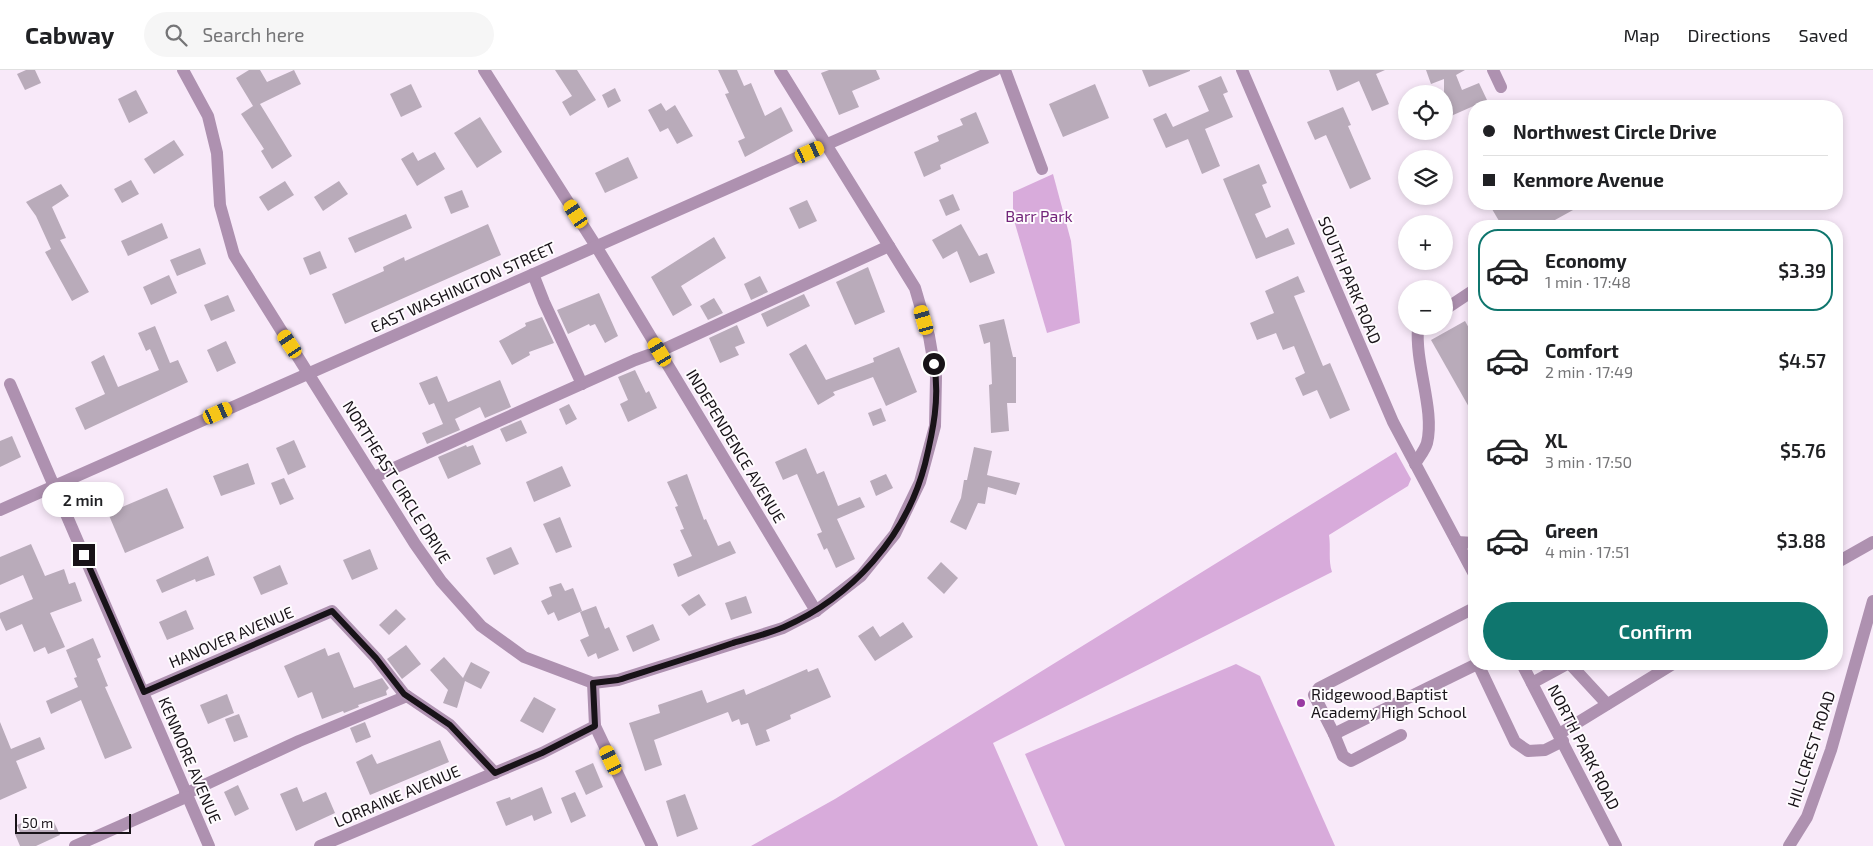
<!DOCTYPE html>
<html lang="en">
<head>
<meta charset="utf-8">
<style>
	:root { --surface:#fff; --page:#f6f6f6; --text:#202124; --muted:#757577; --line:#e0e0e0; --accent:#0f766e }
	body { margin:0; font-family:"Exo 2",sans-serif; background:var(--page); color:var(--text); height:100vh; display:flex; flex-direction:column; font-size:19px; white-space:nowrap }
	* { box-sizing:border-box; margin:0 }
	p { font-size:16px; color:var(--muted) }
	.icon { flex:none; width:28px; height:28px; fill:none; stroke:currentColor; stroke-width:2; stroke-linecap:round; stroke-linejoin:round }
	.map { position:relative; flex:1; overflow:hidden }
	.panel { position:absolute; left:1468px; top:150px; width:375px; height:450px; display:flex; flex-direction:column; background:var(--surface); border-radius:20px; box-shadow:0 2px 8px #0003 }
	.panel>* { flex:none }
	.hud { position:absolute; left:1468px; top:30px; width:375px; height:110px; border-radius:20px; box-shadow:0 2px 8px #0003; display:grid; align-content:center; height:110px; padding:0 15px; background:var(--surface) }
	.controls { position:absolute; left:1398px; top:15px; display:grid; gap:10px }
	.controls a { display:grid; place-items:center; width:55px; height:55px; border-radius:50%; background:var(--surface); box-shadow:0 2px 8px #0003; font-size:25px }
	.scale { position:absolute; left:15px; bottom:12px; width:116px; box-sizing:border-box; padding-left:5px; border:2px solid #181318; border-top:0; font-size:14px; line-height:18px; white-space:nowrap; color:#181318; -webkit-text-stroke:4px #fefbfe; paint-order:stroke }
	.end { position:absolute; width:22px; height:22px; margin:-11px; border:6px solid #181318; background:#fff; box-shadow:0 0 0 2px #fff }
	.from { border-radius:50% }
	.bubble { position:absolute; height:35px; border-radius:18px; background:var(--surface); box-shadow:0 2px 8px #0003; font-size:16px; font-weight:600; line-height:35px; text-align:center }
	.car { position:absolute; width:15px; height:30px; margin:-15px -8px; border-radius:6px; box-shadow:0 0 4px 1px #0007; background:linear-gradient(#f5c518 24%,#345 0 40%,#f5c518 0 76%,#345 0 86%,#f5c518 0) }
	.hud b { display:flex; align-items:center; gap:18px; height:48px; font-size:19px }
	.hud b+b { border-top:1px solid var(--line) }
	.hud i { width:12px; height:12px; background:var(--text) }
	ul { padding:9px 0 0; list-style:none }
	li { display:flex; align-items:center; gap:15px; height:82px; margin:0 10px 8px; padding:0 5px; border:2px solid transparent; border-radius:20px }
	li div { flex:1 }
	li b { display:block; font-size:19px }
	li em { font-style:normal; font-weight:600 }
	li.on { border-color:var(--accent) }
	li>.icon { width:45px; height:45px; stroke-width:1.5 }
	.primary-button { display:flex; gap:10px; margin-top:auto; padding:10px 15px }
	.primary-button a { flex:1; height:58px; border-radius:30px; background:var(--accent); color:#fff; font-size:20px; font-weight:600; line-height:58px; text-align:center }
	header { display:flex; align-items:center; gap:30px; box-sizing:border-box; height:70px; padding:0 25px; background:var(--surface); border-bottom:1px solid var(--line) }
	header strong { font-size:24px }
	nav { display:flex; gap:28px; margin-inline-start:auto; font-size:18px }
	.search { width:350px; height:45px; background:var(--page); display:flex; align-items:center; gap:12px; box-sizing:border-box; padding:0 18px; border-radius:28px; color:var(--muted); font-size:19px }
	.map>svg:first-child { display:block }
	.green { fill:#d8abdb }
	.building { fill:#b9abba }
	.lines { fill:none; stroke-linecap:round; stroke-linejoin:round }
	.minor { stroke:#ae91b0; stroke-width:12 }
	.route { stroke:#181318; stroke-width:6 }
	.poi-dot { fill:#993aa2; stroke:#fefbfe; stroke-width:2 }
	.labels { text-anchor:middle; stroke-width:4; stroke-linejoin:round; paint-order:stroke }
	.park-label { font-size:16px; fill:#73257a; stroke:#fefbfe }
	.street-label { font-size:16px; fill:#181318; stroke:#fefbfe }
	.poi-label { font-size:16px; fill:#181318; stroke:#fefbfe; text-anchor:start }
</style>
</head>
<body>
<header>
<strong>Cabway</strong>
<div class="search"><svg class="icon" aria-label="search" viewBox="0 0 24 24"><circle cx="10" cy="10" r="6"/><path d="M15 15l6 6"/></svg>Search here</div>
<nav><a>Map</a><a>Directions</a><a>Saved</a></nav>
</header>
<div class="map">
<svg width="1873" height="776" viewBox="0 0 1873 776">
	<rect width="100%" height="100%" fill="#f8e9f9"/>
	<g class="green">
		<polygon points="1053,104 1071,171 1080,253 1047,263 1013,147 1013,122"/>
		<path d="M1396,382L1411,409L1408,416L1329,465C1331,478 1328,490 1332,502L993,673L1038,776H751L835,729Z"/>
		<polygon points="1236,594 1260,606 1335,776 1065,776 1025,684"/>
	</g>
	<g class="building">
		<polygon points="26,0 35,0 41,13 25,20 17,4"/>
		<polygon points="249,0 260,0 267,12 294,0 301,14 260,34 292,86 272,99 261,81 264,79 241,44 253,36 236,8"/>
		<polygon points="555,0 577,0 596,30 570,46 562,32 572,26"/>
		<polygon points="718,0 737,0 744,16 751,13 765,46 781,37 793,61 745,87 738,71 745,68 725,24 729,23"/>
		<polygon points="829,0 876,0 880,9 852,21 859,37 839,45 821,3"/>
		<polygon points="1142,0 1190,0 1190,1 1149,17"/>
		<polygon points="1329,0 1385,0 1376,4 1389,34 1372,41 1359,11 1337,21"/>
		<polygon points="1426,0 1465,0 1456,5 1462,20 1479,13 1487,30 1451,46 1444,29 1444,9 1431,14"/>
		<polygon points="1221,6 1228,22 1223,24 1233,47 1205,59 1220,96 1202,104 1188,69 1166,78 1153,49 1166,43 1173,57 1209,41 1198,16"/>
		<polygon points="411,14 422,37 401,47 390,24"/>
		<polygon points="1095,14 1109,48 1063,67 1049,34"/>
		<polygon points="615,18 621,31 608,38 602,25"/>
		<polygon points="136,20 148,43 129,53 118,29"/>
		<polygon points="661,33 666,41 675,35 693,66 677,74 668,58 660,62 648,40"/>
		<polygon points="1343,37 1351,55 1348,56 1371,109 1350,119 1326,65 1315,70 1307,52"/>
		<polygon points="976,42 989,73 940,95 941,99 924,107 914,82 939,71 937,66 963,55 960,49"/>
		<polygon points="480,47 502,82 477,98 454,63"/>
		<polygon points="174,70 184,85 154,104 144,89"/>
		<polygon points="413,82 418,91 435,82 445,99 417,116 401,89"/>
		<polygon points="628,87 638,108 605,123 595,103"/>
		<polygon points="1259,94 1267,113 1262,115 1271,137 1255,144 1266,168 1288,158 1295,174 1256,189 1223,109"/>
		<polygon points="131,110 139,124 122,133 114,119"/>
		<polygon points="285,111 294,125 268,141 259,127"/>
		<polygon points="339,111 348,124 323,141 314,127"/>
		<polygon points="61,114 69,126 52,137 66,168 60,170 89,222 72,231 45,182 51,179 36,146 26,132"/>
		<polygon points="462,120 469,137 451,144 444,127"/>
		<polygon points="953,124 960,140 946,146 939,130"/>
		<polygon points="807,130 817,151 799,159 789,138"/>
		<polygon points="1489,134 1584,134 1544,156 1502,156"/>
		<polygon points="406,144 412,158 355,183 348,168"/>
		<polygon points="162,153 168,168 128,186 121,171"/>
		<polygon points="488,154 501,185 345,254 332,224 384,201 383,197 404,187 405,191"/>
		<polygon points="961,154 979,186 987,183 995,203 970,213 957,181 943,189 932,170"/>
		<polygon points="714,167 726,188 681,216 692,235 673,246 651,207"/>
		<polygon points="200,178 206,194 177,206 170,190"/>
		<polygon points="320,181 327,198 310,205 303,188"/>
		<polygon points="868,197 885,242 855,255 836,212"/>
		<polygon points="169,205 177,223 151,235 143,217"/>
		<polygon points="760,206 768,222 751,230 744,214"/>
		<polygon points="1298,206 1305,222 1294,226 1323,296 1330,293 1350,340 1330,349 1317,320 1303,326 1295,308 1305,303 1294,276 1283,280 1276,263 1257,270 1250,253 1274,243 1265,221"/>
		<polygon points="599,223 618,266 605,273 595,254 590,256 589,254 568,264 557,240"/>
		<polygon points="804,224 810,236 767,257 761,244"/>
		<polygon points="228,225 235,241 211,251 204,235"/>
		<polygon points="714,228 723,243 708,250 700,236"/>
		<polygon points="542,247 554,273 529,282 530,285 512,295 499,271 526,256 525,253"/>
		<polygon points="1004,249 1013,287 1016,287 1016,333 1007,333 1009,361 991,363 989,315 992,314 990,272 984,274 979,255"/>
		<polygon points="1465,251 1474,267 1474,346 1431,270"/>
		<polygon points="737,255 745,273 735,277 739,285 720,293 709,268"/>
		<polygon points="155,256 170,293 178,290 188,312 85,360 75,338 105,324 91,292 104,285 118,317 159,300 150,279 146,281 138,263"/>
		<polygon points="226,271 236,293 217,302 207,280"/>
		<polygon points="806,274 826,310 874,292 873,288 899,277 917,322 886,336 873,307 833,322 835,325 818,335 789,284"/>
		<polygon points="635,300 646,323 649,321 657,338 628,352 620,334 628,330 618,307"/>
		<polygon points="437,306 448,332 500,310 511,337 485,348 480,337 455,349 460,360 427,374 422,363 443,354 434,333 429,335 419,313"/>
		<polygon points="569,334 577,349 566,355 559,339"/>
		<polygon points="881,338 886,351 873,356 868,343"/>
		<polygon points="521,350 527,363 506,372 500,359"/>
		<polygon points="12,366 21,387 0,397 0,371"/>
		<polygon points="294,370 306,397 288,405 276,378"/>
		<polygon points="466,375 467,377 473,375 481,394 448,409 438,387"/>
		<polygon points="974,377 992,381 987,405 1020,413 1016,425 988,417 985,434 978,433 966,460 950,452 961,428 964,410 967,410"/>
		<polygon points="806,378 817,404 824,401 838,436 860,427 865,437 837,449 855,489 836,498 827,478 824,480 817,464 822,462 797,404 783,410 775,392"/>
		<polygon points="248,393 255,414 221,426 213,406"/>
		<polygon points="562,396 571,416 534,432 526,412"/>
		<polygon points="687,404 704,450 706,449 718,476 730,471 736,483 678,507 673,494 692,486 680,460 684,459 675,437 678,436 667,412"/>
		<polygon points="886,404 893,418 876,426 870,411"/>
		<polygon points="284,408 294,429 280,435 271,413"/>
		<polygon points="167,418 184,458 125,483 108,443"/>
		<polygon points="560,447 572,477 556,483 543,454"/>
		<polygon points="31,474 45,506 64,499 69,514 75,512 82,531 50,543 65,577 48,584 45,577 34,582 22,554 6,561 0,548 0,543 33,529 23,505 0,515 0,487"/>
		<polygon points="511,477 519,494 494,505 486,488"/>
		<polygon points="370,479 378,499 352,510 343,490"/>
		<polygon points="208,486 215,505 196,512 195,509 162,523 156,510"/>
		<polygon points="941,492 958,508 944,524 927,508"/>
		<polygon points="280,495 288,514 261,525 253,507"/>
		<polygon points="561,513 565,521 573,518 582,541 558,551 554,542 548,545 541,531 552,526 549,517"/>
		<polygon points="699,524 706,535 689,546 681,535"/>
		<polygon points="746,526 752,543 731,550 725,533"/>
		<polygon points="596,536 605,559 609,557 619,580 598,589 596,583 588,587 580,570 589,566 580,542"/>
		<polygon points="396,539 406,549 389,565 379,555"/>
		<polygon points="186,540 194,559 167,570 159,552"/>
		<polygon points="903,552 913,567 875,591 858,566 873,556 880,567"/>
		<polygon points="653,554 660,570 633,582 626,566"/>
		<polygon points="93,568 101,587 97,589 108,616 105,617 132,678 105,689 81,630 51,644 46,631 78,617 74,608 77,607 66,580"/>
		<polygon points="406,575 421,594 402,609 387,589"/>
		<polygon points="325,578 328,586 339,582 354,618 382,608 389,618 386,621 387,625 358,635 359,637 344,643 343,641 322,649 312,622 298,628 284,596"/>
		<polygon points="444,587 463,608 471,592 490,602 481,619 465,611 457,638 443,633 448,620 430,600"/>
		<polygon points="818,598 831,627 790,645 791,649 766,660 770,671 756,676 748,653 741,655 739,649 732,652 728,642 654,670 662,695 645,701 629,653 660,643 658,635 702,620 707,633 744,619 746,625 807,599 808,602"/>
		<polygon points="227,624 234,643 208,654 200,635"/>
		<polygon points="534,627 556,639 543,663 520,651"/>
		<polygon points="239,644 248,667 234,672 225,649"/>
		<polygon points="0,652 11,679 40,667 45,679 16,691 27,718 0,730"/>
		<polygon points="365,652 371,667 356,673 350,658"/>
		<polygon points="440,670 449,692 370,725 356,692 372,684 377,694"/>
		<polygon points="593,693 603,717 586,725 575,701"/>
		<polygon points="238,715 249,739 235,746 224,722"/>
		<polygon points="297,717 303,732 326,722 335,743 296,761 280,724"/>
		<polygon points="542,717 552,743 534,751 532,745 506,756 496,732 510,727 511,730"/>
		<polygon points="575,722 586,746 571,753 561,728"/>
		<polygon points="685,724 698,759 677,767 666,731"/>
		<polygon points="35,747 40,758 54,752 60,765 36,776 20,776 15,764 20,762 17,755"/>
	</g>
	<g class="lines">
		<g class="minor">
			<polyline points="183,0 208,46 217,83 220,135 234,185 415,474 441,511 481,556 524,587 593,613 618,610 783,558 816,541 861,506 895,464 920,412 935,356 936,307 929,266 915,218 780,0"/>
			<polyline points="484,0 596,176 816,541"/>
			<polyline points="1005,0 1042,99"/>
			<polyline points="1242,0 1393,352 1474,504"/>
			<polyline points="1493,0 1501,17"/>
			<polyline points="533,204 544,232 582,314"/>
			<polyline points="1444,240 1474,220"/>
			<polyline points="10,314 209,776"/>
			<path d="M1415,394C1419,387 1425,380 1427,373C1435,340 1415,295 1418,258L1420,256"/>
			<polyline points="374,407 635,290 660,281 889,176"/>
			<polyline points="0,440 995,0"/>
			<polyline points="1457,472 1474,473"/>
			<polyline points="1836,493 1873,472"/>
			<polyline points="1474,538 1319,618 1314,625 1334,664 1477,594"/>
			<polyline points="1478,594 1515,672 1528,681 1545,680 1563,671"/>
			<polyline points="1522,594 1616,776"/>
			<polyline points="1570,594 1607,634"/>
			<polyline points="593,613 595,656 652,776"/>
			<polyline points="1532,613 1567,594"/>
			<polyline points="144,622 332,541 376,588 404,624 450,655 495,703"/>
			<polyline points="1334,664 1343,686 1351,691 1401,665"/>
			<polyline points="1559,664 1673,594"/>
			<polyline points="185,724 299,671 407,626"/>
			<polyline points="75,776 186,727"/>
			<polyline points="320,776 542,683 595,656"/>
			<polyline points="1789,776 1807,747 1831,680 1873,531"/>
		</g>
	</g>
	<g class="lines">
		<path class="route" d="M84,485L144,622L332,541L376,588L404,624L450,655L495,703L542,683L595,656L593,613L618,610C656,598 695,586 733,573C750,568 768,564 784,557C852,527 906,467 925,394C933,361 940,328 934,294"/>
	</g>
	<circle class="poi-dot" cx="1301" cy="633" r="5"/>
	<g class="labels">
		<g class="park-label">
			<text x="1039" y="152">Barr Park</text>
		</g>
		<g class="street-label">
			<text transform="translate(1350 210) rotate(67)" y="6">SOUTH PARK ROAD</text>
			<text transform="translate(463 217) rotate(-24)" y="6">EAST WASHINGTON STREET</text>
			<text transform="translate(736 376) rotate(59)" y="6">INDEPENDENCE AVENUE</text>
			<text transform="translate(397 412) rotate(58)" y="6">NORTHEAST CIRCLE DRIVE</text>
			<text transform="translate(231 567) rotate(-23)" y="6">HANOVER AVENUE</text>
			<text transform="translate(1584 677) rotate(63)" y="6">NORTH PARK ROAD</text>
			<text transform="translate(1811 679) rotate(-72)" y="6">HILLCREST ROAD</text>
			<text transform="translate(190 690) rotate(67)" y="6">KENMORE AVENUE</text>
			<text transform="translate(397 726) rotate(-23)" y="6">LORRAINE AVENUE</text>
		</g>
		<g class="poi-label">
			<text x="1311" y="630">Ridgewood Baptist<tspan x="1311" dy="18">Academy High School</tspan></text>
		</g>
	</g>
</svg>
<div class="controls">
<a><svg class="icon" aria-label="locate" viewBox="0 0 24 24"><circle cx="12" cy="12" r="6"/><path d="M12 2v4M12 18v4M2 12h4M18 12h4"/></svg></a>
<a><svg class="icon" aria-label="layers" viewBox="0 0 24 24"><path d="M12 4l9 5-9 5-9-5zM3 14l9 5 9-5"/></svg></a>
<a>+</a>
<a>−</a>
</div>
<div class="scale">50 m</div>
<i class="end from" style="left:934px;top:294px"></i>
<i class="end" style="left:84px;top:485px"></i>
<div class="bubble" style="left:42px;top:412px;width:82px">2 min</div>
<i class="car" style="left:810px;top:82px;rotate:66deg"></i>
<i class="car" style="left:576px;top:144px;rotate:327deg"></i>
<i class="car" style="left:924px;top:250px;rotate:344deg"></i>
<i class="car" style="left:290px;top:274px;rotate:326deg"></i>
<i class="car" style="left:660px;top:282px;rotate:329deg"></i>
<i class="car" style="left:218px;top:343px;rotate:66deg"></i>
<i class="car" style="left:611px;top:690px;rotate:335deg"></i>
<div class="hud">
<b><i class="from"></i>Northwest Circle Drive</b>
<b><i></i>Kenmore Avenue</b>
</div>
<section class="panel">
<ul>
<li class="on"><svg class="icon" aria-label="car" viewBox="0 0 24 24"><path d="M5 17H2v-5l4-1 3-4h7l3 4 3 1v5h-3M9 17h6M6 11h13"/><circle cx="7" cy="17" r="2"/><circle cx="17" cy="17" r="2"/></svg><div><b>Economy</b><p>1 min · 17:48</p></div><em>$3.39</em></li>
<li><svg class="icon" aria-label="car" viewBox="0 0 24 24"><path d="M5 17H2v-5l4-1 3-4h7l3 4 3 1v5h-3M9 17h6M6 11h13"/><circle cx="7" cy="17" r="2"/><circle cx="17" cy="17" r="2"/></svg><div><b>Comfort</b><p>2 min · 17:49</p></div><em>$4.57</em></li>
<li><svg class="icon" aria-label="car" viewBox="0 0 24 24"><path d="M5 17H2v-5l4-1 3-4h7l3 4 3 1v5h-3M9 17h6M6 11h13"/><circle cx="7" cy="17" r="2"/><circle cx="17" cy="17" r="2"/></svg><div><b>XL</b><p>3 min · 17:50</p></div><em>$5.76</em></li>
<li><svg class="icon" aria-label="car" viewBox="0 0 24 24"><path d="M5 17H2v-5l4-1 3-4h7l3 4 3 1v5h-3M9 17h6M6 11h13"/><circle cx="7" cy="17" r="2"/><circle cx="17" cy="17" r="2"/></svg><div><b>Green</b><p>4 min · 17:51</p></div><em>$3.88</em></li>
</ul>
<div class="primary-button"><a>Confirm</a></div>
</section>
</div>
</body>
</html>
